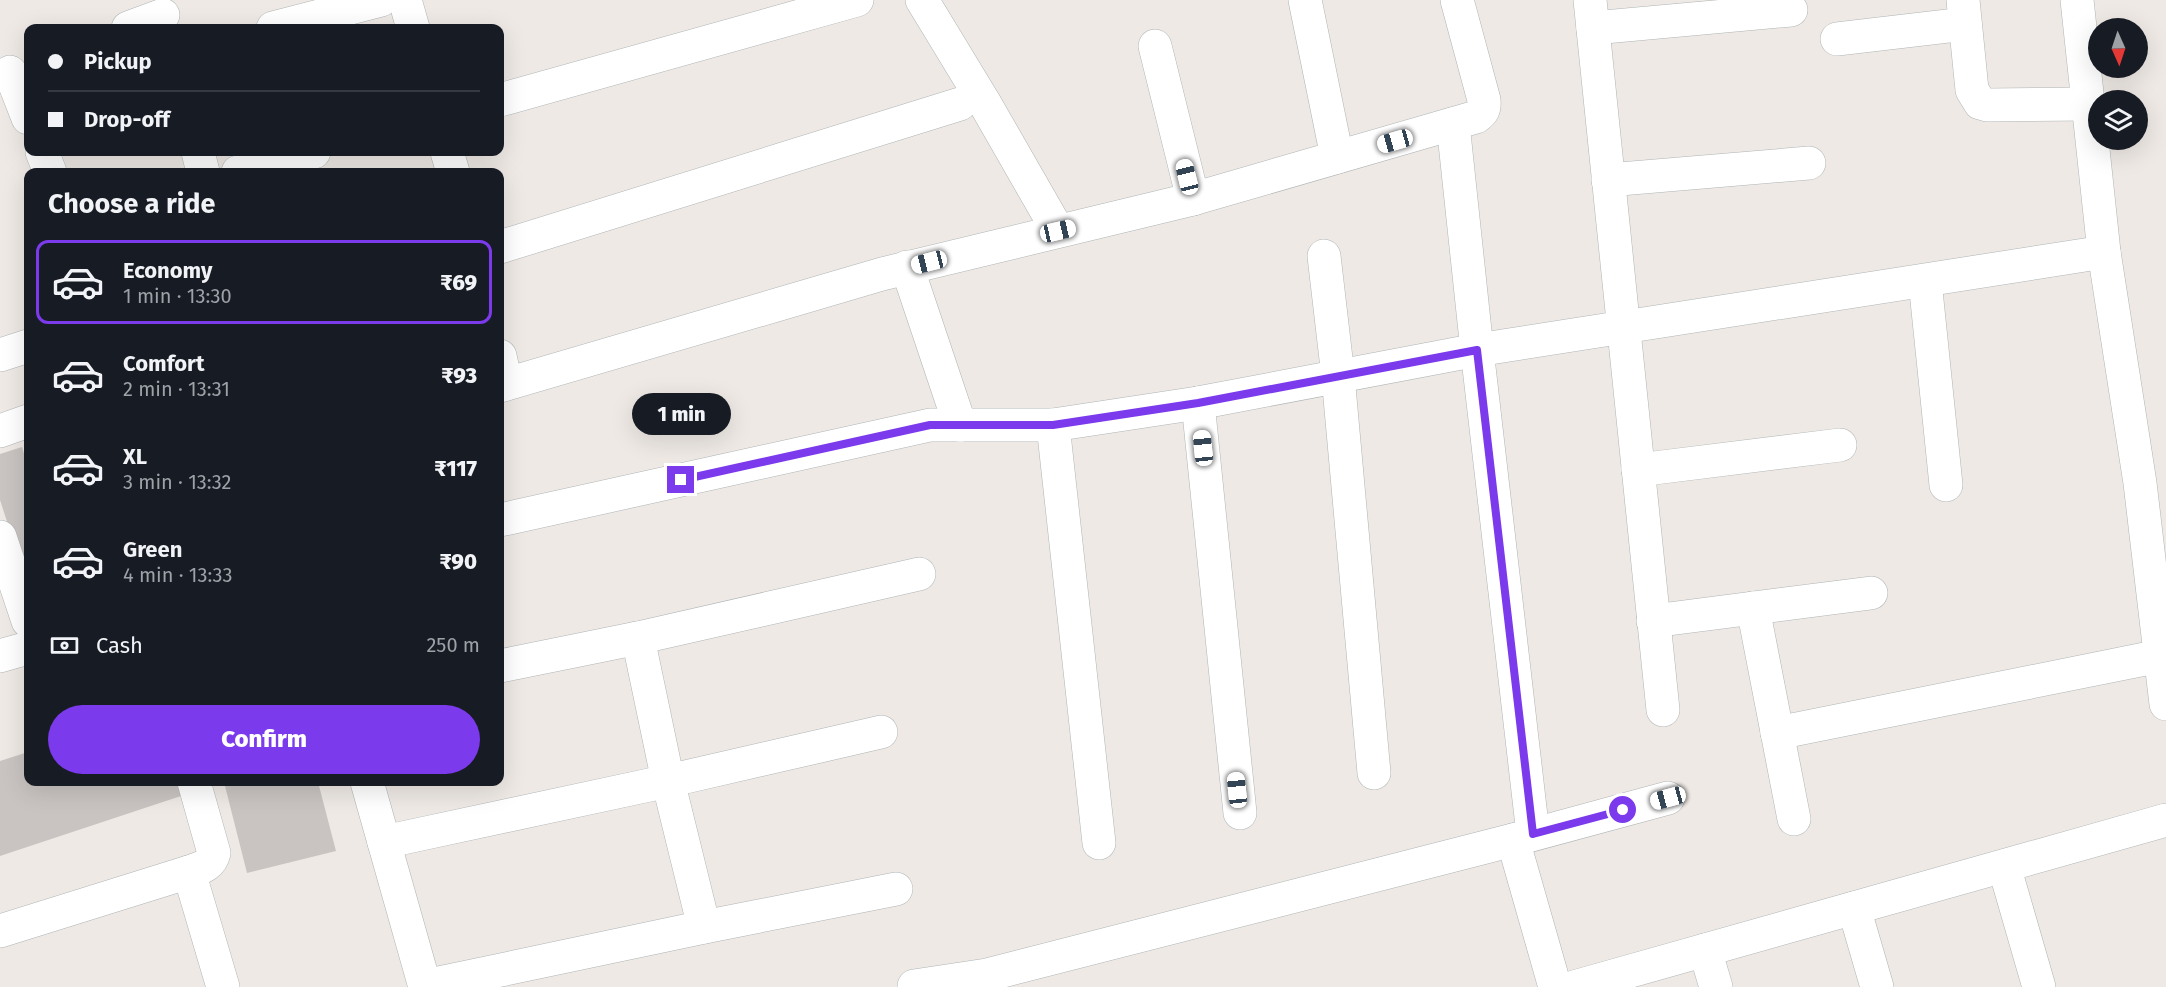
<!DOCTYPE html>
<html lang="en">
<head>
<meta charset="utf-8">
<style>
	:root { --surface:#171b24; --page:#242831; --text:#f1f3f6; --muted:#9ea1a6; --line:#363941; --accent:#7c3aed }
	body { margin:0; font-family:"Fira Sans",sans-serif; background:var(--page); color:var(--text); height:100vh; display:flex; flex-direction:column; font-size:22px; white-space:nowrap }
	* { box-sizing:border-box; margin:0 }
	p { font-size:20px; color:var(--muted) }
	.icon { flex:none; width:33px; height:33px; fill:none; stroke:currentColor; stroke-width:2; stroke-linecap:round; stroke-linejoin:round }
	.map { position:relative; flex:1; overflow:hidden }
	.drawer { position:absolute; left:24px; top:168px; width:480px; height:618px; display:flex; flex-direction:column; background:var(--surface); border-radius:12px; box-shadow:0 6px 24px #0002 }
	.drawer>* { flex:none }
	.guide { position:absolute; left:24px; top:24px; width:480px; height:132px; border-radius:12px; box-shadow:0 6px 24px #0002; display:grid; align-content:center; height:132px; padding:0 24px; background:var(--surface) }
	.needle { width:39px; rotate:177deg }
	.buttons { position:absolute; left:2088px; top:18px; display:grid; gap:12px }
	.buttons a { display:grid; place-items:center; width:60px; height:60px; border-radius:50%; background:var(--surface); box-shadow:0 6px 24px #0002; font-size:30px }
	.end { position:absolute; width:27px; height:27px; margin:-14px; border:8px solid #7c3aed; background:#fff; box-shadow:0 0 0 3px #fff }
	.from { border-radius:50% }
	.bubble { position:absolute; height:42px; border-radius:21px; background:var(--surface); box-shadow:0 6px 24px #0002; font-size:20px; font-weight:800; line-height:42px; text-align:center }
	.car { position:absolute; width:18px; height:36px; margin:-18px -9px; border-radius:8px; box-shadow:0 0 4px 2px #0007; background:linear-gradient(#fff 24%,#345 0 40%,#fff 0 76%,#345 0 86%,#fff 0) }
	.guide b { display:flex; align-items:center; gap:21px; height:57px; font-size:22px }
	.guide b+b { border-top:2px solid var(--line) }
	.guide i { width:15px; height:15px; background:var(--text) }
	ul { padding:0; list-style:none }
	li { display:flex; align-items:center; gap:18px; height:84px; margin:0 12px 9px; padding:0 12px; border:3px solid transparent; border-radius:12px }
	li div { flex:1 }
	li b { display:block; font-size:22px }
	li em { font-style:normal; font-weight:800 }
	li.current { border-color:var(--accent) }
	li>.icon { width:54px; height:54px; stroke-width:1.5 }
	h2 { padding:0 24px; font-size:27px; line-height:72px }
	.pay { display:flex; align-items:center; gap:15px; height:66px; padding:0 24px; font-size:22px }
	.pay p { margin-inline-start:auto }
	.action { display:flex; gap:12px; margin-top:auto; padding:12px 24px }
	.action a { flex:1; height:69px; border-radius:36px; background:var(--accent); color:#fff; font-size:24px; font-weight:800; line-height:69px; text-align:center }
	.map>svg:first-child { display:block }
	.building { fill:#c9c4c1 }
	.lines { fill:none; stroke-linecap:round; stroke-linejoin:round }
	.street-casing { stroke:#afb4b6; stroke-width:34 }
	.secondary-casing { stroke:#afb4b6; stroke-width:34 }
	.street { stroke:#fff; stroke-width:33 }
	.secondary { stroke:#fff; stroke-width:33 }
	.route { stroke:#7c3aed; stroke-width:8 }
</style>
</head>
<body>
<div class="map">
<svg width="2166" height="987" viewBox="0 0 2166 987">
	<rect width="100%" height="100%" fill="#eee9e4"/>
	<g class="building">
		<polygon points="22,447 28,467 28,586 0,500 0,454"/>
		<polygon points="28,752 28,782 183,782 187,794 0,856 0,761"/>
		<polygon points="224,782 318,782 336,851 247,873"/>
	</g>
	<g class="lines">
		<g class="street-casing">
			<g id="street">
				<polyline points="405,0 413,28"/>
				<polyline points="922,0 984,102 1058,231"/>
				<polyline points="1305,0 1337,157"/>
				<polyline points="1590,0 1663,710"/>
				<polyline points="1963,0 1972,90 1980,103 1987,105 2089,104"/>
				<polyline points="128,28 163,15"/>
				<polyline points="273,28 381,0"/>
				<polyline points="1593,28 1791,10"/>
				<polyline points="1837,39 1965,24"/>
				<polyline points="1155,46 1193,199"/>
				<polyline points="10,72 28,118"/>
				<polyline points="500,100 857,0"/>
				<polyline points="1453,124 1477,350 1533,834"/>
				<polyline points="42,152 50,172"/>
				<polyline points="198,152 203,172"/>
				<polyline points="447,152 453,172"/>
				<polyline points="238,172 314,152"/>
				<polyline points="1608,180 1809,163"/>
				<polyline points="500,247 960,104"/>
				<polyline points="1324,256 1338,376 1374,773"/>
				<polyline points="907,267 960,425"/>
				<polyline points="1925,281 1946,485"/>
				<polyline points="0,355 28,346"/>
				<polyline points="500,356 506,384"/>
				<path d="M500,386L882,274L1193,199L1476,117C1483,112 1485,109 1484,100L1457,0"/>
				<polyline points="1198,403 1240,813"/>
				<polyline points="1053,425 1099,843"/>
				<polyline points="0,431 28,421"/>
				<polyline points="1638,470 1840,445"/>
				<polyline points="500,520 930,425 1053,425 1198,403 1477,350 2104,252"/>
				<polyline points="0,537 28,621"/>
				<polyline points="1753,608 1794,819"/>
				<polyline points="1653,621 1871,593"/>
				<polyline points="638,638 668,781 704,927"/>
				<polyline points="0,656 28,648"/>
				<polyline points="500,666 638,638 919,574"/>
				<polyline points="1777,733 2160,656"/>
				<polyline points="367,782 425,987"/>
				<polyline points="1513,840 1555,987"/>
				<polyline points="384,842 668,781 881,732"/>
				<polyline points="2004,866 2039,987"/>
				<polyline points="189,872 223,987"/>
				<polyline points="1854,908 1877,987"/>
				<path d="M0,931L189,872C200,868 211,866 214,853L194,782"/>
				<polyline points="1705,950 1716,987"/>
				<polyline points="425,986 704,927 896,889"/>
				<polyline points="914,986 987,975 1513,840 1668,798"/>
				<polyline points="1574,987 2166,820"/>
			</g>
		</g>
		<g class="secondary-casing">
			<polyline id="secondary" points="2077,0 2104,252 2140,483 2166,704"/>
		</g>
		<use href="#street" class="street"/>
		<use href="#secondary" class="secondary"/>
	</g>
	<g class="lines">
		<polyline class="route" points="681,480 930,425 1053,425 1198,403 1477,350 1533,834 1623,810"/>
	</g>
</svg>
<div class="buttons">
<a><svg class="needle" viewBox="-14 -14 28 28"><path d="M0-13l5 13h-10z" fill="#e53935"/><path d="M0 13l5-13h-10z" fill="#9ea1a6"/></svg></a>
<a><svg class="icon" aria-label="layers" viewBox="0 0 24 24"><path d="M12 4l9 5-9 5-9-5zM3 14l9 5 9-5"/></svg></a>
</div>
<i class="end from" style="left:1623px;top:810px"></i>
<i class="end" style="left:681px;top:480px"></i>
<div class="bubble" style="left:632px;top:393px;width:99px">1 min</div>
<i class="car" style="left:1395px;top:141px;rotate:254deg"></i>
<i class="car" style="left:1187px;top:177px;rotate:346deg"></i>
<i class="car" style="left:1058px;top:231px;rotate:77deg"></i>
<i class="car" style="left:929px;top:262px;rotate:256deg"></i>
<i class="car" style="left:1203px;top:448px;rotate:354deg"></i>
<i class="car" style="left:1237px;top:790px;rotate:354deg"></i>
<i class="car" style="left:1668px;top:798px;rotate:255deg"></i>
<div class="guide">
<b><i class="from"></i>Pickup</b>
<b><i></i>Drop-off</b>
</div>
<section class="drawer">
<h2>Choose a ride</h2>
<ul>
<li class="current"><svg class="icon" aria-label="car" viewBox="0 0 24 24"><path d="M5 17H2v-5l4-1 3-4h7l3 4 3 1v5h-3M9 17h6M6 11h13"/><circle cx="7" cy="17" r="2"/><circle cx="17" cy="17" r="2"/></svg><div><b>Economy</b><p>1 min · 13:30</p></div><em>₹69</em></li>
<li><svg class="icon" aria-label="car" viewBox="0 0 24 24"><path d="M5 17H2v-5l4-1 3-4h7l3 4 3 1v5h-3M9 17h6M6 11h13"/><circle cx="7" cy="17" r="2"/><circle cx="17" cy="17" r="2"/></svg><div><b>Comfort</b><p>2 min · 13:31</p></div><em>₹93</em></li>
<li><svg class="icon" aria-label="car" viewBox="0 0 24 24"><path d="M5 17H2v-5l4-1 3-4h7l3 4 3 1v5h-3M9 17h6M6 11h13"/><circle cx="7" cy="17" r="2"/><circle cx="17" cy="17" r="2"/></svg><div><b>XL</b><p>3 min · 13:32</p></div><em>₹117</em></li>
<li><svg class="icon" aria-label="car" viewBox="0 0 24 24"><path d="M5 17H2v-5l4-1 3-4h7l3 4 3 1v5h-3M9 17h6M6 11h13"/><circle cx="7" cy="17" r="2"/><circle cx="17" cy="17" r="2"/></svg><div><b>Green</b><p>4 min · 13:33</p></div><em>₹90</em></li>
</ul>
<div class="pay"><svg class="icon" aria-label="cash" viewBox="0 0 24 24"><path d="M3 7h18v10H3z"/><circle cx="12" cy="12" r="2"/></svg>Cash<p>250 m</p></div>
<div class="action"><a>Confirm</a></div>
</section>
</div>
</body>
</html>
